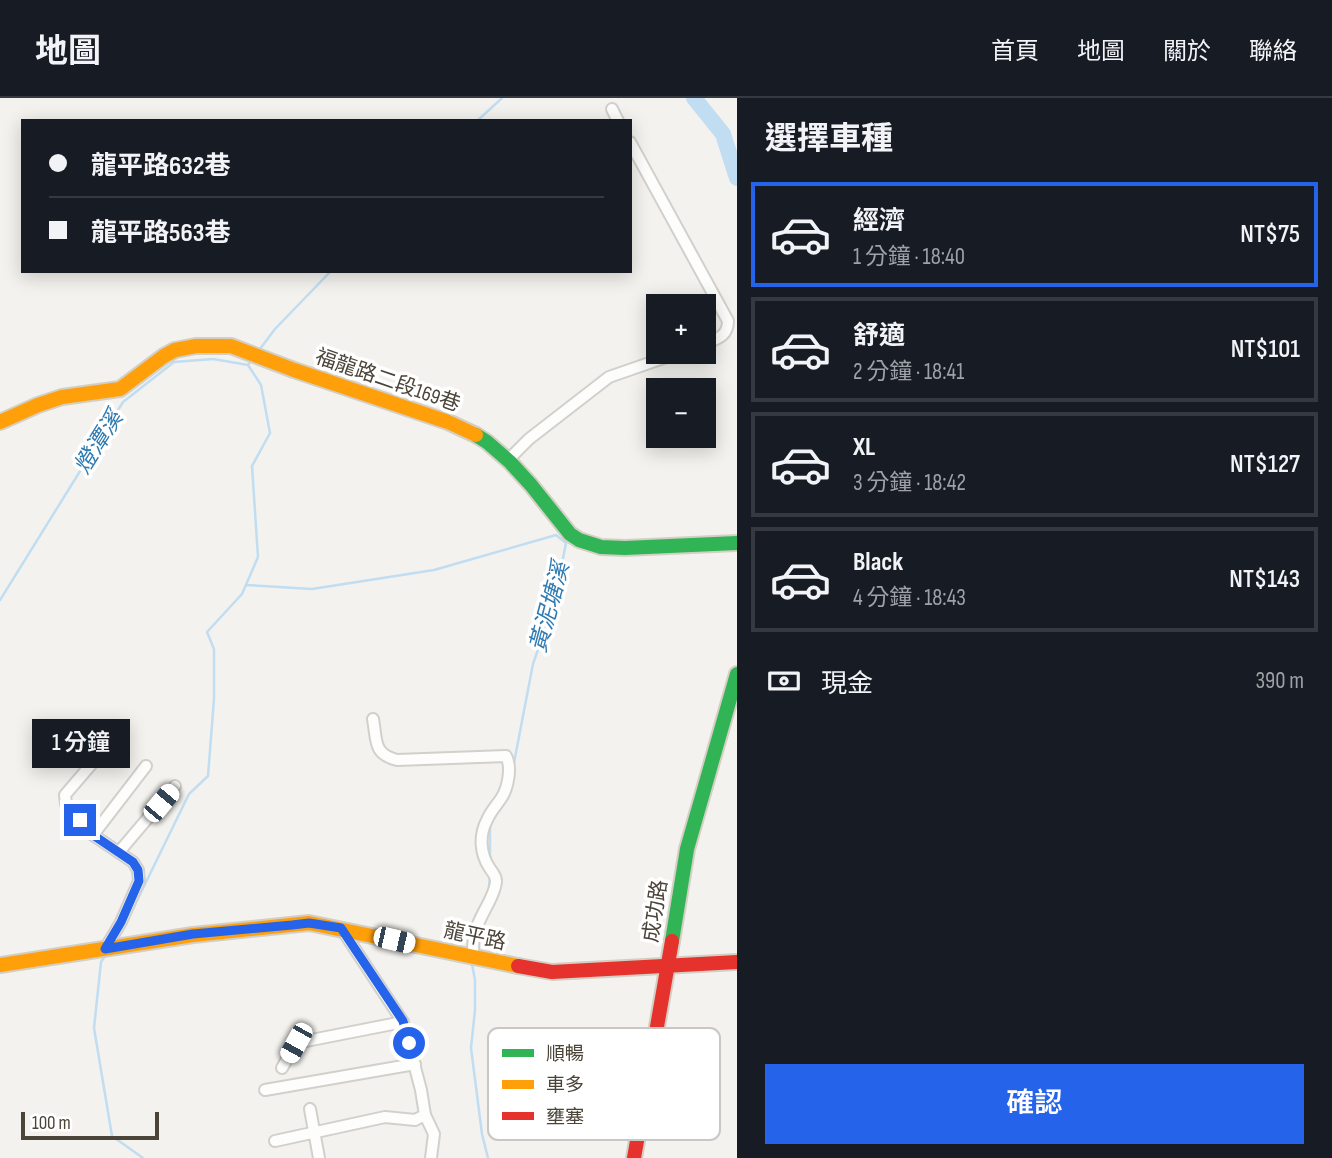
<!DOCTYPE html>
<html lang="zh-TW">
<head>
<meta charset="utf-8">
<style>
	:root { --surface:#171b24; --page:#242831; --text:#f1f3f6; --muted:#9ea1a6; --line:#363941; --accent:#2563eb }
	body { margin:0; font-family:"Sofia Sans Condensed","Noto Sans TC",sans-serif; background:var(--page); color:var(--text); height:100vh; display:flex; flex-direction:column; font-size:26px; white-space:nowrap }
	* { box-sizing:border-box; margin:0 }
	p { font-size:23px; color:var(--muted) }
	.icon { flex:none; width:38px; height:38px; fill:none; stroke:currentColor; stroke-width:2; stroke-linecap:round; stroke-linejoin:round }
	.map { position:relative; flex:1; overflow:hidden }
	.sheet { display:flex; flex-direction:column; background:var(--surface); width:595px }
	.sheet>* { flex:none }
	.guide { position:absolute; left:21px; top:21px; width:611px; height:154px; border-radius:0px; box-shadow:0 4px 18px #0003; display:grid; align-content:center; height:154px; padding:0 28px; background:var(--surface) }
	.fabs { position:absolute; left:646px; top:196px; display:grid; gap:14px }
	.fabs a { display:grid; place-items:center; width:70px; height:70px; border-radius:0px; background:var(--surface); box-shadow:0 4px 18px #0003; font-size:35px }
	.scale { position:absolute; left:21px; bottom:18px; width:138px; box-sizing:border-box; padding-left:7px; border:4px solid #4b4439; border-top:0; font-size:19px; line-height:24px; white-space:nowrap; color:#4b4439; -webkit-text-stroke:5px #fff; paint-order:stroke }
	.end { position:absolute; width:32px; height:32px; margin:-16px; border:9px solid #2563eb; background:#fff; box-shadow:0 0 0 4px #fff }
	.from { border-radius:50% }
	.bubble { position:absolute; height:49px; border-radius:0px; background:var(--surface); box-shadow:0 4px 18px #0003; font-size:23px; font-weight:600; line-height:49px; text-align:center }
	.car { position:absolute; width:21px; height:42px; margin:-21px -10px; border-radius:9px; box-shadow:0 0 5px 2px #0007; background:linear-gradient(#fff 24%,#345 0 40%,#fff 0 76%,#345 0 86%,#fff 0) }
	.guide b { display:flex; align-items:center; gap:24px; height:66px; font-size:26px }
	.guide b+b { border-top:2px solid var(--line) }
	.guide i { width:18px; height:18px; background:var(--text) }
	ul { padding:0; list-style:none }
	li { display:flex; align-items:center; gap:21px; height:105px; margin:0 14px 10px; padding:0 14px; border:4px solid var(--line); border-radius:0px }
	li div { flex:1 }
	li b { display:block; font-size:26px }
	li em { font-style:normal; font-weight:600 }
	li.current { border-color:var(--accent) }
	li>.icon { width:63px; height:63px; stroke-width:1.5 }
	h2 { padding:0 28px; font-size:32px; line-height:84px }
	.pay { display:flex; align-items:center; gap:18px; height:77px; padding:0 28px; font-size:26px }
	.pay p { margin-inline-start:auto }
	.button { display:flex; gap:14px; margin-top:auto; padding:14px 28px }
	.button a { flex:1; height:80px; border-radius:0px; background:var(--accent); color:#fff; font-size:28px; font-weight:600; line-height:80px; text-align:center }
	header { display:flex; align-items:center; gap:42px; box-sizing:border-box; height:98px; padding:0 35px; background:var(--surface); border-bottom:2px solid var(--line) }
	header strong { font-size:33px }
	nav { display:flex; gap:38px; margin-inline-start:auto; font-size:24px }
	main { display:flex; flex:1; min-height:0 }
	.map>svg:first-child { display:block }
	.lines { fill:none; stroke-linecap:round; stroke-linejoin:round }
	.stream { stroke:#c0ddf1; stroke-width:2.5 }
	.river { stroke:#c0ddf1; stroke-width:16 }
	.street-casing { stroke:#d2d0cb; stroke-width:14 }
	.fast-casing { stroke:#d3cfc5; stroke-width:18 }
	.slow-casing { stroke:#d3cfc5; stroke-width:18 }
	.jam-casing { stroke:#d3cfc5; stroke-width:18 }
	.street { stroke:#fdfdfc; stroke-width:10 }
	.fast { stroke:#30b455; stroke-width:14 }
	.slow { stroke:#ff9f0a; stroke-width:14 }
	.jam { stroke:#e5322d; stroke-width:14 }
	.route { stroke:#2563eb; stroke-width:9 }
	.labels { text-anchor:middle; stroke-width:7; stroke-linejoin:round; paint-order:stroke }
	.street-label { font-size:21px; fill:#4b4439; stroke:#fff }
	.water-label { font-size:23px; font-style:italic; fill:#2e7ab2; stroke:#fff }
	.key { fill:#fff; stroke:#c9c7c4; stroke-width:2 }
	.key-label { font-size:19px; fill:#4b4439 }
</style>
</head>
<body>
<header>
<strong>地圖</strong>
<nav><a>首頁</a><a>地圖</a><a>關於</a><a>聯絡</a></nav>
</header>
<main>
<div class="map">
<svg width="737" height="1060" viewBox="0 0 737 1060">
	<rect width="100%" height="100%" fill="#f4f2ee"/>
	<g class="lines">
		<g class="stream">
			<polyline points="477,23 502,0"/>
			<polyline points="260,251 275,231 331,173"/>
			<polyline points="246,487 312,491 434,472 556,437 566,445 555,502 533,566 513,670"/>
			<polyline points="0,502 123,304 174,264 213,261 248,267 253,260"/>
			<polyline points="490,762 490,727 495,718"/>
			<polyline points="489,790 490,776"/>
			<polyline points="128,821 189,696 208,678 214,601 214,551 207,534 242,496 258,459 252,368 270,335 261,287 248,267"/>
			<polyline points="107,855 101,864 94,930 112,1038 143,1060"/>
			<polyline points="472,866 475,882 475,912 471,950 482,1036 488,1060"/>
		</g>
		<polyline class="river" points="694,0 723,36 737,80"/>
		<g class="street-casing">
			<g id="street">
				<polyline points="612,11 618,23"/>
				<path d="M630,44L728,223C728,239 716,241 704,246"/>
				<polyline points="508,362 529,341 609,279 681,254"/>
				<path d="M373,621C377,643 373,656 397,662L506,658C512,669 508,689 502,699C497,707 490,714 487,722C479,737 480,755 489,769C492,774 496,777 496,783C496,790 492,797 489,804C479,823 470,837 474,860"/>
				<polyline points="101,655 65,697 66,706 93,737 133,764 138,772 139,783 121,824 105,851"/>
				<polyline points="93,737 146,668"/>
				<polyline points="119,754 175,688"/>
				<polyline points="341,830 403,924 421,992 425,1017 434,1036 431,1060"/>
				<polyline points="282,970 296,945 403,924"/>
				<polyline points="265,992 415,966"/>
				<polyline points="310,1011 319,1060"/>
				<polyline points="275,1043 385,1019 415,1022 425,1017"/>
			</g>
		</g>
		<g class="fast-casing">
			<g id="fast">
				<polyline points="476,337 487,344 510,364 531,387 570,436 579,442 601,449 625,450 737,445"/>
				<polyline points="672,843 687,751 737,576"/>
			</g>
		</g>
		<g class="slow-casing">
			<g id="slow">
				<polyline points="0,324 38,307 62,299 120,291 164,258 175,252 196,248 231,248 294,272 448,324 476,337"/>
				<polyline points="0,867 193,837 309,825 518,868"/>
			</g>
		</g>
		<g class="jam-casing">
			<g id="jam">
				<polyline points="518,868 552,874 737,864"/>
				<polyline points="634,1060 672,843"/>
			</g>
		</g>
		<use href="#street" class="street"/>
		<use href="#fast" class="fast"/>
		<use href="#slow" class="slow"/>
		<use href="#jam" class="jam"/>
	</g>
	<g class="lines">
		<polyline class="route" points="80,722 93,737 133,764 138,772 139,783 121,824 105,851 193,836 292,827 309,825 341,830 403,923 409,945"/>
	</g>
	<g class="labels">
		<g class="street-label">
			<text transform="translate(388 282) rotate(19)" y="7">福龍路二段169巷</text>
			<text transform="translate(655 813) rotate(-81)" y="7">成功路</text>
			<text transform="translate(475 838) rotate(12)" y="7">龍平路</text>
		</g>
		<g class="water-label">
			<text transform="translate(98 344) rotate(-58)" y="8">燈潭溪</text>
			<text transform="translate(549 509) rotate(-75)" y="8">黃泥塘溪</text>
		</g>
	</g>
	<rect x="488" y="930" width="232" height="112" rx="10" class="key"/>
	<rect x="502" y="951" width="32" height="8" fill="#30b455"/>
	<rect x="502" y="982" width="32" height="9" fill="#ff9f0a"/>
	<rect x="502" y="1014" width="32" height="8" fill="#e5322d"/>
	<g class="key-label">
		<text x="546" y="962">順暢</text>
		<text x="546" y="993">車多</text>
		<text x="546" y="1025">壅塞</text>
	</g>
</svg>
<div class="fabs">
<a>+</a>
<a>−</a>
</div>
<div class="scale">100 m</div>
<i class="end from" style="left:409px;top:945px"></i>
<i class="end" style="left:80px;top:722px"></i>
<div class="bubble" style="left:32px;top:621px;width:98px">1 分鐘</div>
<i class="car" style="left:161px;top:705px;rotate:40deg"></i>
<i class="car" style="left:394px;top:842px;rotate:103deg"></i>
<i class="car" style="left:296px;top:945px;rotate:209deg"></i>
<div class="guide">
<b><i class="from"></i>龍平路632巷</b>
<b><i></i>龍平路563巷</b>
</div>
</div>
<section class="sheet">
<h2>選擇車種</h2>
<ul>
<li class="current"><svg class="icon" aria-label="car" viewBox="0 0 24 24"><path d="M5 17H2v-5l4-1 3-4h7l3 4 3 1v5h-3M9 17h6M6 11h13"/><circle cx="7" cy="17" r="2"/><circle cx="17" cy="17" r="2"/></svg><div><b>經濟</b><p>1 分鐘 · 18:40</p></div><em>NT$75</em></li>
<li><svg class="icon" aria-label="car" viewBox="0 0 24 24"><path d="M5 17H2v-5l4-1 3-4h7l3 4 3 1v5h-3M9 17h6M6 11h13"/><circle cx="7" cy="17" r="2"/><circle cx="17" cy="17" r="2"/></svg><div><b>舒適</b><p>2 分鐘 · 18:41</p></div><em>NT$101</em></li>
<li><svg class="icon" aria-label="car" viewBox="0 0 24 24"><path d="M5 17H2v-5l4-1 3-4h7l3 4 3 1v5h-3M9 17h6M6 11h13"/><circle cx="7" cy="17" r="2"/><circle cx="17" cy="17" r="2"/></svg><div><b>XL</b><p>3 分鐘 · 18:42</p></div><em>NT$127</em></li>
<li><svg class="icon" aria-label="car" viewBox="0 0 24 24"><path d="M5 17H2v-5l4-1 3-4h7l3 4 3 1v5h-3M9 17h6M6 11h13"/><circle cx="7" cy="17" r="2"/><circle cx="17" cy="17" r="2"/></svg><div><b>Black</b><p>4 分鐘 · 18:43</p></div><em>NT$143</em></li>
</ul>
<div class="pay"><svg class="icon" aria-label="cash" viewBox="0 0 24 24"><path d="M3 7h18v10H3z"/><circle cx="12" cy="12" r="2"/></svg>現金<p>390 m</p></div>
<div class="button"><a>確認</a></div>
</section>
</main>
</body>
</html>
